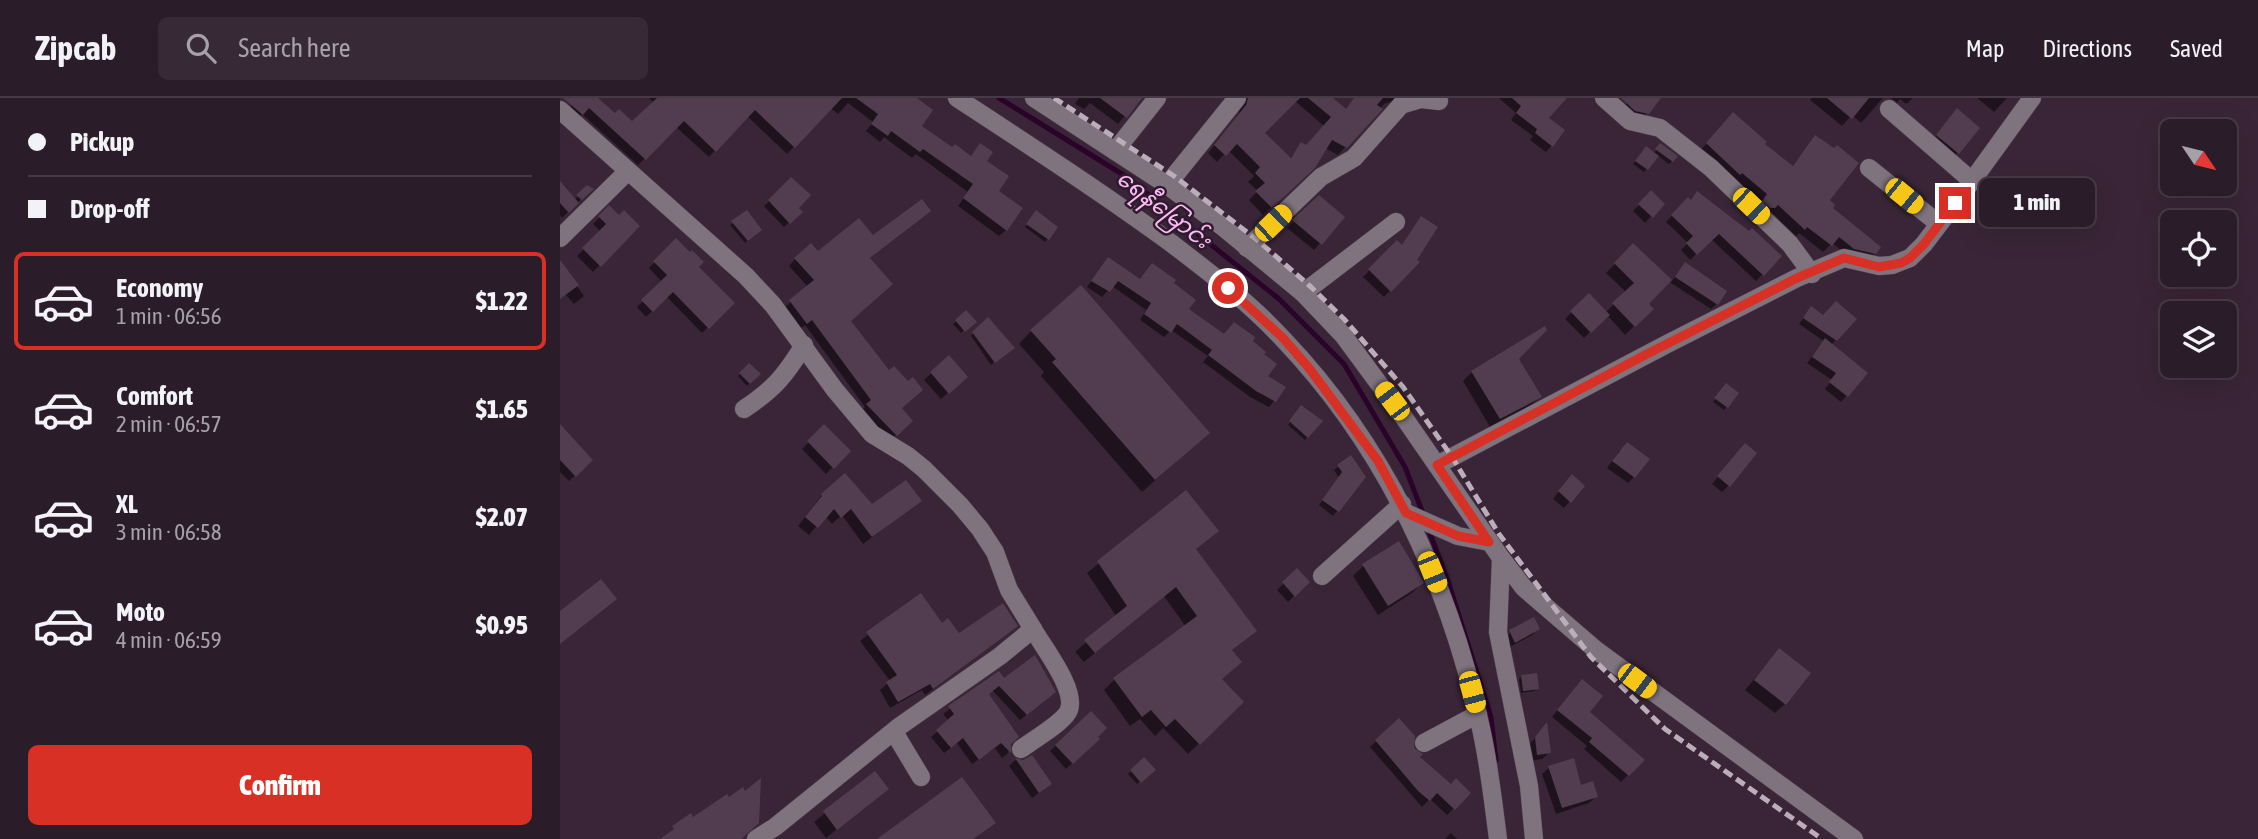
<!DOCTYPE html>
<html lang="en">
<head>
<meta charset="utf-8">
<style>
	:root { --surface:#2b1c29; --page:#372935; --text:#f1f3f6; --muted:#a6a1a8; --line:#473a46; --accent:#d93025 }
	body { margin:0; font-family:"Asap Condensed","Noto Sans Myanmar",sans-serif; background:var(--page); color:var(--text); height:100vh; display:flex; flex-direction:column; font-size:26px; white-space:nowrap }
	* { box-sizing:border-box; margin:0 }
	p { font-size:23px; color:var(--muted) }
	.icon { flex:none; width:38px; height:38px; fill:none; stroke:currentColor; stroke-width:2; stroke-linecap:round; stroke-linejoin:round }
	.map { position:relative; flex:1; overflow:hidden }
	.panel { display:flex; flex-direction:column; background:var(--surface); width:560px }
	.panel>* { flex:none }
	.top-card { display:grid; align-content:center; height:154px; padding:0 28px; background:var(--surface) }
	.needle { width:46px; rotate:125deg }
	.fabs { position:absolute; left:1600px; top:21px; display:grid; gap:14px }
	.fabs a { display:grid; place-items:center; width:77px; height:77px; border-radius:10px; background:var(--surface); box-shadow:0 7px 28px #0002,0 0 0 2px var(--line); font-size:35px }
	.end { position:absolute; width:32px; height:32px; margin:-16px; border:9px solid #d93025; background:#fff; box-shadow:0 0 0 4px #fff }
	.from { border-radius:50% }
	.bubble { position:absolute; height:49px; border-radius:10px; background:var(--surface); box-shadow:0 7px 28px #0002,0 0 0 2px var(--line); font-size:23px; font-weight:800; line-height:49px; text-align:center }
	.car { position:absolute; width:21px; height:42px; margin:-21px -10px; border-radius:9px; box-shadow:0 0 5px 2px #0007; background:linear-gradient(#f5c518 24%,#345 0 40%,#f5c518 0 76%,#345 0 86%,#f5c518 0) }
	.top-card b { display:flex; align-items:center; gap:24px; height:66px; font-size:26px }
	.top-card b+b { border-top:2px solid var(--line) }
	.top-card i { width:18px; height:18px; background:var(--text) }
	ul { padding:0; list-style:none }
	li { display:flex; align-items:center; gap:21px; height:98px; margin:0 14px 10px; padding:0 14px; border:4px solid transparent; border-radius:10px }
	li div { flex:1 }
	li b { display:block; font-size:26px }
	li em { font-style:normal; font-weight:800 }
	li.selected { border-color:var(--accent) }
	li>.icon { width:63px; height:63px; stroke-width:1.5 }
	.button { display:flex; gap:14px; margin-top:auto; padding:14px 28px }
	.button a { flex:1; height:80px; border-radius:10px; background:var(--accent); color:#fff; font-size:28px; font-weight:800; line-height:80px; text-align:center }
	header { display:flex; align-items:center; gap:42px; box-sizing:border-box; height:98px; padding:0 35px; background:var(--surface); border-bottom:2px solid var(--line) }
	header strong { font-size:33px }
	nav { display:flex; gap:38px; margin-inline-start:auto; font-size:24px }
	.search { width:490px; height:63px; background:var(--page); display:flex; align-items:center; gap:18px; box-sizing:border-box; padding:0 24px; border-radius:10px; color:var(--muted); font-size:26px }
	main { display:flex; flex:1; min-height:0 }
	.map>svg:first-child { display:block }
	.shadow { fill:#0007; fill-rule:evenodd }
	.lines { fill:none; stroke-linecap:round; stroke-linejoin:round }
	.stream { stroke:#2a022a; stroke-width:5 }
	.building { fill:#523d50 }
	.minor-casing { stroke:#534051; stroke-width:19 }
	.minor { stroke:#7f747e; stroke-width:18 }
	.rail { stroke:#bcadba; stroke-width:5; stroke-dasharray:10 5; stroke-linecap:butt }
	.route { stroke:#d93025; stroke-width:9 }
	.labels { text-anchor:middle; stroke-width:5; stroke-linejoin:round; paint-order:stroke }
	.water-label { font-size:23px; font-style:italic; fill:#febaf8; stroke:#2e1c2d }
</style>
</head>
<body>
<header>
<strong>Zipcab</strong>
<div class="search"><svg class="icon" aria-label="search" viewBox="0 0 24 24"><circle cx="10" cy="10" r="6"/><path d="M15 15l6 6"/></svg>Search here</div>
<nav><a>Map</a><a>Directions</a><a>Saved</a></nav>
</header>
<main>
<section class="panel">
<div class="top-card">
<b><i class="from"></i>Pickup</b>
<b><i></i>Drop-off</b>
</div>
<ul>
<li class="selected"><svg class="icon" aria-label="car" viewBox="0 0 24 24"><path d="M5 17H2v-5l4-1 3-4h7l3 4 3 1v5h-3M9 17h6M6 11h13"/><circle cx="7" cy="17" r="2"/><circle cx="17" cy="17" r="2"/></svg><div><b>Economy</b><p>1 min · 06:56</p></div><em>$1.22</em></li>
<li><svg class="icon" aria-label="car" viewBox="0 0 24 24"><path d="M5 17H2v-5l4-1 3-4h7l3 4 3 1v5h-3M9 17h6M6 11h13"/><circle cx="7" cy="17" r="2"/><circle cx="17" cy="17" r="2"/></svg><div><b>Comfort</b><p>2 min · 06:57</p></div><em>$1.65</em></li>
<li><svg class="icon" aria-label="car" viewBox="0 0 24 24"><path d="M5 17H2v-5l4-1 3-4h7l3 4 3 1v5h-3M9 17h6M6 11h13"/><circle cx="7" cy="17" r="2"/><circle cx="17" cy="17" r="2"/></svg><div><b>XL</b><p>3 min · 06:58</p></div><em>$2.07</em></li>
<li><svg class="icon" aria-label="car" viewBox="0 0 24 24"><path d="M5 17H2v-5l4-1 3-4h7l3 4 3 1v5h-3M9 17h6M6 11h13"/><circle cx="7" cy="17" r="2"/><circle cx="17" cy="17" r="2"/></svg><div><b>Moto</b><p>4 min · 06:59</p></div><em>$0.95</em></li>
</ul>
<div class="button"><a>Confirm</a></div>
</section>
<div class="map">
<svg width="1698" height="741" viewBox="0 0 1698 741">
	<rect width="100%" height="100%" fill="#392537"/>
	<g class="shadow">
		<polygon points="5,0 35,0 55,18 72,25 93,4 89,0 244,0 263,18 227,56 187,18 149,59 116,29 78,67 22,16 15,22 6,14 12,7"/>
		<polygon points="271,0 353,0 360,28 392,51 410,59 420,47 437,93 446,132 439,138 398,108 408,94 356,56 352,60 324,39 320,44 306,33 313,24 288,5 278,16 266,7"/>
		<polygon points="519,0 580,0 558,26 530,5 524,11 515,6"/>
		<path d="M686,0H770L785,12L795,0H840L824,6L778,57L765,50L753,69L703,117L689,102L698,93L688,84L694,78L668,52L657,64L648,55L679,17L680,6ZM735,3L764,28L746,49L742,47L729,61L702,35Z"/>
		<polygon points="939,0 1005,0 986,20 992,47 986,54 970,42 973,38 951,22 956,15"/>
		<polygon points="1071,0 1099,0 1081,21 1061,12"/>
		<polygon points="1252,0 1323,0 1301,25 1292,17 1282,28 1250,2"/>
		<polygon points="1331,0 1353,0 1346,6 1340,1 1337,5"/>
		<polygon points="1417,0 1447,0 1434,14"/>
		<polygon points="1391,19 1418,30 1391,62 1371,44"/>
		<polygon points="1166,23 1203,46 1232,69 1255,39 1270,110 1315,155 1307,162 1287,157 1272,145 1263,154 1239,135 1236,138 1210,113 1206,117 1196,111 1202,104 1140,53"/>
		<polygon points="1098,50 1112,63 1109,66 1097,57 1084,74 1073,66 1083,53 1093,56"/>
		<polygon points="231,82 237,110 240,114 224,129 204,108"/>
		<polygon points="0,86 14,102 27,89 30,92 2,120 0,117"/>
		<polygon points="1091,95 1103,106 1085,125 1073,113"/>
		<polygon points="759,99 783,119 754,152 727,130"/>
		<polygon points="1128,101 1220,158 1196,183 1151,141 1130,162 1121,152 1128,145 1106,124"/>
		<polygon points="49,110 59,119 78,128 33,174 17,158 41,134 33,126"/>
		<polygon points="369,113 309,161 289,224 329,275 348,285 340,310 351,323 329,343 301,313 305,309 245,227 240,231 224,210 248,189 229,168 235,161 313,140"/>
		<polygon points="474,117 496,129 485,144 465,129"/>
		<polygon points="173,125 197,135 185,145 170,127"/>
		<polygon points="116,143 137,169 173,205 142,235 107,199 86,219 77,209 102,184 89,170"/>
		<polygon points="837,144 857,164 824,199 803,179"/>
		<polygon points="1073,148 1111,184 1125,167 1157,206 1151,211 1108,183 1087,206 1091,211 1065,237 1047,217 1024,240 1005,221 1029,197 1046,214 1066,194 1046,175"/>
		<polygon points="0,165 24,198 14,206 5,196 0,200"/>
		<polygon points="543,167 579,183 592,167 612,186 627,211 663,238 690,243 714,303 709,309 690,299 643,264 648,258 611,232 604,239 580,222 586,212 552,188 542,199 527,189"/>
		<polygon points="1251,210 1263,219 1295,221 1271,247 1306,275 1281,304 1265,291 1272,282 1247,265 1264,243 1239,226"/>
		<polygon points="406,215 414,224 401,235 393,226"/>
		<polygon points="428,222 450,252 431,267 411,238"/>
		<polygon points="471,233 635,347 582,394 481,278 484,274 459,246"/>
		<polygon points="388,260 399,285 381,301 364,282"/>
		<polygon points="957,261 980,299 970,308 930,329 903,283 912,274"/>
		<polygon points="189,267 198,276 187,288 178,278"/>
		<polygon points="1163,290 1177,295 1164,312 1153,304"/>
		<polygon points="739,312 760,324 745,342 728,327"/>
		<polygon points="264,329 289,353 266,376 242,351"/>
		<polygon points="0,333 31,362 9,383 0,374"/>
		<polygon points="1060,352 1074,379 1068,385 1047,370"/>
		<polygon points="1179,354 1169,387 1162,394 1152,386"/>
		<polygon points="779,368 803,379 773,418 759,407 779,380 774,372"/>
		<polygon points="1005,385 1010,403 1004,410 993,401"/>
		<polygon points="626,394 657,433 635,452 695,533 671,553 660,582 682,604 628,656 603,630 595,638 580,621 570,628 544,592 555,581 626,529 604,498 524,564 515,554 556,518 527,475"/>
		<polygon points="262,397 311,409 360,403 303,446 282,417 272,426 265,418 249,437 238,428"/>
		<polygon points="803,468 862,485 852,495 818,517 793,478"/>
		<polygon points="737,473 748,484 728,504 717,492"/>
		<polygon points="361,497 381,527 398,537 456,528 365,597 362,592 330,610 320,592 330,583 300,543"/>
		<polygon points="978,530 972,537 948,550 944,540 951,534"/>
		<polygon points="1219,552 1225,606 1215,615 1185,592"/>
		<polygon points="438,575 444,582 488,600 460,622 432,592 427,596 449,646 448,655 442,660 435,650 412,666 397,645 384,655 371,639 389,623 383,616"/>
		<polygon points="962,578 977,590 974,593 961,595 959,581"/>
		<polygon points="1015,590 1028,614 1082,662 1061,684 1024,651 1027,648 992,619"/>
		<polygon points="531,615 538,641 506,671 490,653"/>
		<polygon points="838,623 858,659 891,688 909,695 887,717 870,701 862,709 810,649"/>
		<polygon points="981,633 989,655 982,661 971,663 969,647"/>
		<polygon points="584,661 593,672 577,686 568,676"/>
		<polygon points="455,662 463,664 483,692 472,700 449,668"/>
		<polygon points="1013,663 1020,689 1036,699 1029,705 996,716 982,676 989,670"/>
		<polygon points="315,675 327,691 266,740 254,724"/>
		<polygon points="891,735 897,741 885,741"/>
	</g>
	<g class="lines">
		<g class="stream">
			<polyline points="439,0 565,78 719,201 784,266 845,369 864,418"/>
			<polyline points="868,430 889,486 931,619 936,662"/>
		</g>
	</g>
	<g class="building">
		<polygon points="3,0 38,0 55,15 59,11 72,23 97,0 282,0 235,50 195,12 156,54 124,23 86,62 29,10 23,17"/>
		<polygon points="296,0 357,0 373,12 362,28 392,49 395,46 411,58 420,45 433,54 427,63 449,78 439,93 463,110 447,133 403,100 413,86 363,51 360,54 331,33 328,38 311,26 318,16"/>
		<polygon points="540,0 582,0 567,20"/>
		<polygon points="688,0 740,0 705,35 731,60 741,44 746,47 771,19 748,0 773,0 786,11 794,0 823,0 817,7 823,11 787,50 772,42 755,70 712,110 695,93 705,85 695,75 700,69 677,46 666,58 654,47 686,7"/>
		<polygon points="952,0 1007,0 989,20 1005,32 993,49 975,35 977,31 956,15 961,8"/>
		<polygon points="1061,0 1101,0 1089,16 1075,13"/>
		<polygon points="1267,0 1309,0 1292,21"/>
		<polygon points="1397,10 1420,30 1399,56 1376,37"/>
		<polygon points="1173,14 1207,44 1205,46 1233,68 1255,37 1274,50 1277,47 1299,65 1270,102 1275,107 1273,110 1321,149 1316,156 1294,151 1279,139 1272,148 1247,129 1245,132 1218,107 1215,110 1210,110 1202,103 1207,96 1182,75 1180,77 1146,45"/>
		<polygon points="1100,45 1118,58 1113,64 1095,51"/>
		<polygon points="1086,48 1099,58 1088,72 1075,63"/>
		<polygon points="231,79 251,97 239,110 243,114 230,126 208,102"/>
		<polygon points="0,83 19,105 9,115 0,105"/>
		<polygon points="27,87 34,91 22,102 16,97"/>
		<polygon points="1091,92 1105,106 1093,120 1078,106"/>
		<polygon points="1137,93 1189,133 1192,130 1222,158 1204,178 1159,136 1137,157 1126,145 1133,138 1111,117 1128,99 1131,102"/>
		<polygon points="759,97 785,119 762,147 732,122"/>
		<polygon points="362,101 371,113 310,160 333,186 291,223 329,272 334,268 348,283 353,279 363,292 342,310 353,323 337,338 306,306 311,302 252,222 247,226 229,202 254,182 234,160 251,145 258,153 299,120 313,137"/>
		<polygon points="49,107 59,117 64,112 80,128 41,169 22,150 46,126 38,118"/>
		<polygon points="187,112 202,132 188,143 171,123"/>
		<polygon points="476,112 498,129 489,142 466,126"/>
		<polygon points="861,118 878,129 857,162 860,164 831,194 808,171 837,142 842,147"/>
		<polygon points="116,140 130,154 132,152 144,164 139,169 175,205 149,231 113,194 93,214 81,202 107,177 93,163"/>
		<polygon points="1073,145 1112,182 1089,206 1094,211 1075,229 1052,205 1074,185 1054,165"/>
		<polygon points="548,159 580,181 592,165 616,182 614,185 636,202 629,211 664,236 674,224 695,239 693,243 706,254 704,256 717,266 708,278 726,289 716,304 696,293 648,257 652,252 617,226 611,235 584,216 591,205 558,183 550,194 531,183"/>
		<polygon points="0,162 19,187 0,201"/>
		<polygon points="1125,164 1167,193 1158,207 1115,179"/>
		<polygon points="521,187 650,335 595,382 492,264 496,261 470,232"/>
		<polygon points="1029,195 1050,217 1031,235 1010,213"/>
		<polygon points="1276,203 1297,221 1277,243 1243,220 1251,208 1263,217"/>
		<polygon points="406,212 417,224 405,234 395,222"/>
		<polygon points="428,219 455,250 435,265 412,234"/>
		<polygon points="985,228 987,232 959,261 982,299 940,321 911,273"/>
		<polygon points="1265,240 1308,275 1288,299 1269,284 1276,275 1252,259"/>
		<polygon points="389,257 408,279 389,296 370,274"/>
		<polygon points="189,265 201,276 190,286 179,275"/>
		<polygon points="1166,285 1179,295 1168,310 1154,300"/>
		<polygon points="741,307 763,323 748,340 729,323"/>
		<polygon points="0,326 33,362 16,379 0,362"/>
		<polygon points="264,326 291,353 274,371 247,343"/>
		<polygon points="1067,344 1090,361 1075,380 1052,363"/>
		<polygon points="1185,345 1197,355 1170,389 1157,378"/>
		<polygon points="791,357 806,379 779,414 762,402 782,374 777,367"/>
		<polygon points="285,375 312,406 346,382 362,403 312,439 291,411 281,420 274,411 258,430 245,419 262,398 261,396"/>
		<polygon points="1012,376 1025,388 1011,405 998,393"/>
		<polygon points="626,392 659,433 636,451 697,533 672,552 682,564 662,581 684,604 640,647 615,621 606,629 591,612 582,619 553,580 637,518 616,489 535,555 524,542 567,508 537,463"/>
		<polygon points="839,443 864,485 828,508 802,466"/>
		<polygon points="737,470 750,484 735,499 722,484"/>
		<polygon points="41,481 57,501 0,546 0,513"/>
		<polygon points="361,495 382,525 388,520 399,535 443,505 458,528 373,591 370,586 338,604 326,584 337,577 306,534"/>
		<polygon points="974,519 980,531 955,545 949,532"/>
		<polygon points="1219,550 1251,575 1226,607 1194,582"/>
		<polygon points="475,557 496,594 467,617 439,588 429,596 459,639 451,646 451,655 441,645 419,662 403,640 391,650 376,632 394,616 388,608 439,573 444,580"/>
		<polygon points="977,575 979,591 963,593 961,577"/>
		<polygon points="1022,581 1043,598 1030,614 1085,662 1069,678 1029,644 1032,640 997,612"/>
		<polygon points="531,613 547,630 538,639 540,641 513,666 495,647"/>
		<polygon points="839,620 855,638 854,650 863,656 860,659 891,686 896,680 911,695 895,712 877,695 870,703 858,693 815,642"/>
		<polygon points="987,624 991,655 977,657 975,639"/>
		<polygon points="472,657 492,686 479,695 455,660 463,662"/>
		<polygon points="584,659 596,672 581,685 570,672"/>
		<polygon points="1014,660 1021,687 1033,683 1038,699 1002,710 988,668"/>
		<polygon points="315,673 329,691 277,732 263,713"/>
		<polygon points="402,679 436,725 413,741 317,741"/>
		<polygon points="201,680 199,725 181,741 100,741 114,731 112,728 131,715 133,719 167,696 169,699 183,689 185,693"/>
	</g>
	<g class="lines">
		<g class="minor-casing">
			<g id="minor">
				<path d="M397,0C469,47 541,94 611,145C650,175 690,205 723,241C825,348 888,483 920,626C929,664 933,703 938,741"/>
				<polyline points="474,0 607,87 663,129 743,195 783,237 845,321 941,460 964,490 1036,552 1294,741"/>
				<polyline points="1044,0 1070,23 1100,30 1151,70 1230,146 1252,176"/>
				<polyline points="1329,11 1412,83"/>
				<polyline points="0,12 186,178 213,207 275,292 312,336 348,358 364,371 400,407 420,431 435,454 449,492 473,531 440,558 340,628 215,729 196,741"/>
				<polyline points="555,53 597,0"/>
				<polyline points="1309,70 1379,126"/>
				<polyline points="607,87 677,0"/>
				<polyline points="0,140 68,73"/>
				<polyline points="687,150 761,79 794,60 841,7 861,1 879,3"/>
				<polyline points="743,195 836,124"/>
				<path d="M184,311C214,291 225,278 244,247"/>
				<polyline points="877,367 1107,246 1237,180 1284,160 1319,168 1332,167 1350,160 1364,146 1412,83 1472,0"/>
				<polyline points="846,415 898,438 929,444"/>
				<polyline points="941,460 938,534 969,688 974,741"/>
				<polyline points="762,478 842,406"/>
				<polyline points="334,634 361,679"/>
				<polyline points="864,645 918,616"/>
				<path d="M461,651C473,642 501,626 508,614C519,594 483,549 473,531"/>
			</g>
		</g>
		<use href="#minor" class="minor"/>
		<polyline class="rail" points="494,0 614,78 696,141 751,189 784,221 843,289 892,359 939,436 1031,559 1105,631 1262,741"/>
	</g>
	<g class="lines">
		<polyline class="route" points="668,190 723,240 749,270 818,363 846,415 898,438 929,444 877,367 1087,256 1237,180 1284,160 1319,169 1341,165 1350,160 1364,146 1395,105"/>
	</g>
	<g class="labels">
		<g class="water-label">
			<text transform="translate(604 111) rotate(38)" y="8">ရေနီမြောင်း</text>
		</g>
	</g>
</svg>
<div class="fabs">
<a><svg class="needle" viewBox="-14 -14 28 28"><path d="M0-13l5 13h-10z" fill="#e53935"/><path d="M0 13l5-13h-10z" fill="#a6a1a8"/></svg></a>
<a><svg class="icon" aria-label="locate" viewBox="0 0 24 24"><circle cx="12" cy="12" r="6"/><path d="M12 2v4M12 18v4M2 12h4M18 12h4"/></svg></a>
<a><svg class="icon" aria-label="layers" viewBox="0 0 24 24"><path d="M12 4l9 5-9 5-9-5zM3 14l9 5 9-5"/></svg></a>
</div>
<i class="end from" style="left:668px;top:190px"></i>
<i class="end" style="left:1395px;top:105px"></i>
<div class="bubble" style="left:1419px;top:80px;width:116px">1 min</div>
<i class="car" style="left:1344px;top:98px;rotate:129deg"></i>
<i class="car" style="left:1191px;top:108px;rotate:134deg"></i>
<i class="car" style="left:713px;top:125px;rotate:46deg"></i>
<i class="car" style="left:832px;top:303px;rotate:323deg"></i>
<i class="car" style="left:872px;top:474px;rotate:158deg"></i>
<i class="car" style="left:1077px;top:583px;rotate:127deg"></i>
<i class="car" style="left:912px;top:594px;rotate:165deg"></i>
</div>
</main>
</body>
</html>
